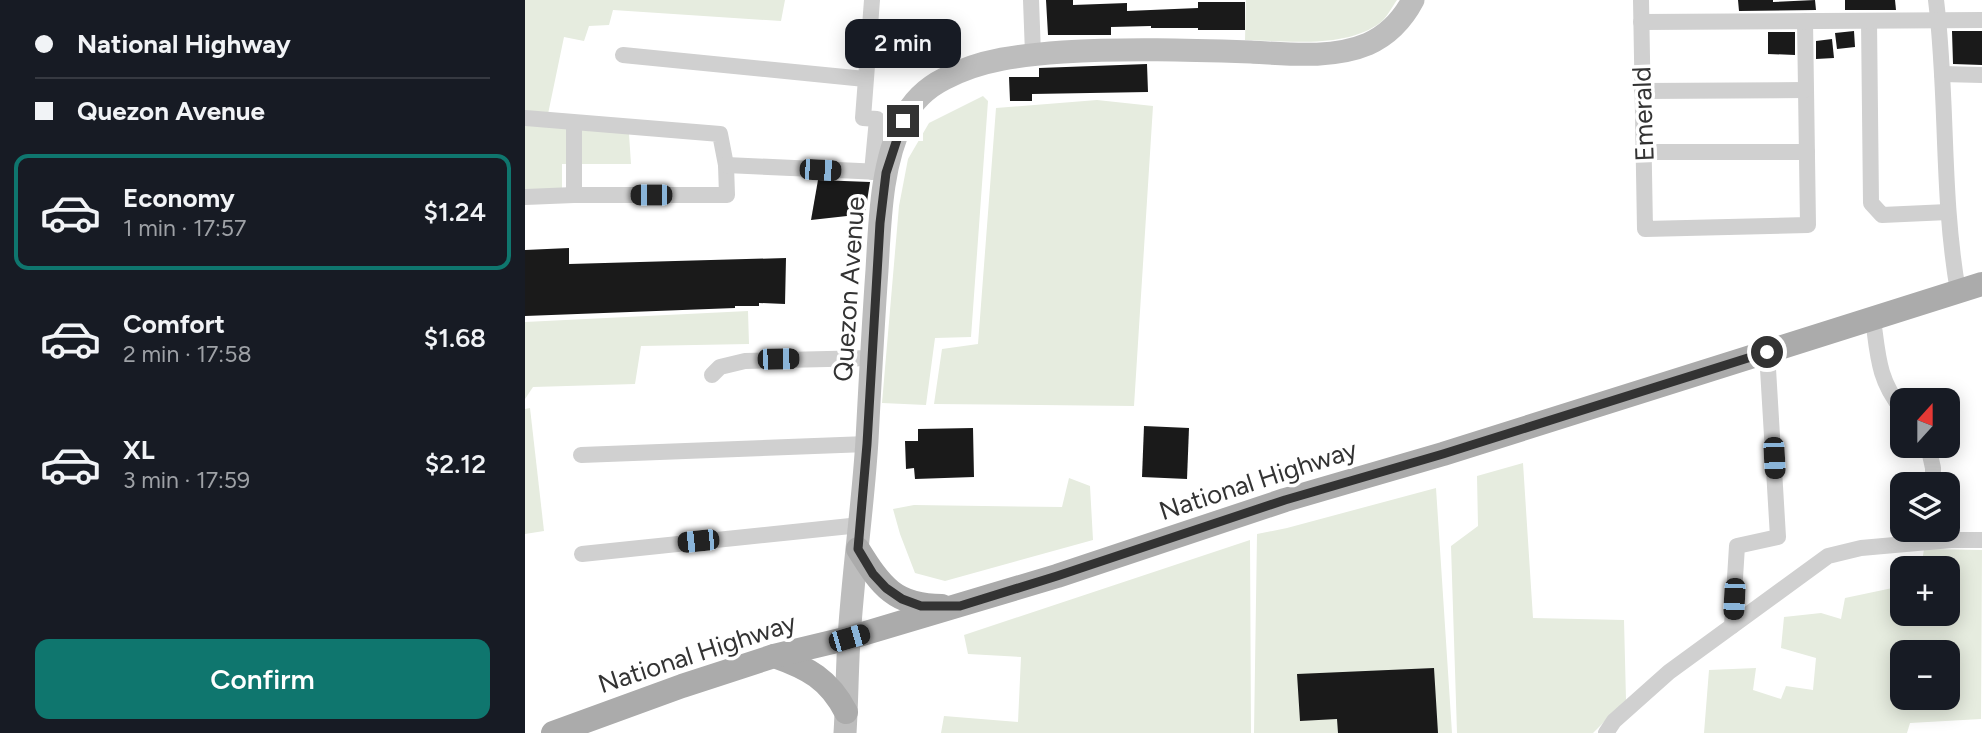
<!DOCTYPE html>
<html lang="en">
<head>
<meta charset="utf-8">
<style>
	:root { --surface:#171b24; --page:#20242c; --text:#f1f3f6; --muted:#9ea1a6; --line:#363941; --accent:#0f766e }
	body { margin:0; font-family:Figtree,sans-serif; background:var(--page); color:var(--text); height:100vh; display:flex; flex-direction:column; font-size:26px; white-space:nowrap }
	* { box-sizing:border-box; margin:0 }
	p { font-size:23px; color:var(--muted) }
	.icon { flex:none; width:38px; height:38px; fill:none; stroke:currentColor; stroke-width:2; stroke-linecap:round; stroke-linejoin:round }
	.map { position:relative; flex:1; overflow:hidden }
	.side { display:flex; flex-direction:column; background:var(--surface); width:525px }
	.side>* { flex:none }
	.top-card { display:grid; align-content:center; height:154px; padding:0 35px; background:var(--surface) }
	.needle { width:46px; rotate:21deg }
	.controls { position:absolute; left:1365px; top:388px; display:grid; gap:14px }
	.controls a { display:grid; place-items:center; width:70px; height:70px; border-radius:14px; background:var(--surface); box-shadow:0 4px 18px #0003; font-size:35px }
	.end { position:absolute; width:32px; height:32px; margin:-16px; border:9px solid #333; background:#fff; box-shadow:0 0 0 4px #fff }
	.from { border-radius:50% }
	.bubble { position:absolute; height:49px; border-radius:14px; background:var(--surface); box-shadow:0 4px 18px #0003; font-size:23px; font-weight:600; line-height:49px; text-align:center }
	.car { position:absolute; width:21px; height:42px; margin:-21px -10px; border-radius:9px; box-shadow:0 0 5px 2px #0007; background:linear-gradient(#222 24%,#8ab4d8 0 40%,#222 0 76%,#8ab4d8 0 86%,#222 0) }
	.top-card b { display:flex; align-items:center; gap:24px; height:66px; font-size:26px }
	.top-card b+b { border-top:2px solid var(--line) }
	.top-card i { width:18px; height:18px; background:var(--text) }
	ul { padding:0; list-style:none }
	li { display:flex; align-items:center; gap:21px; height:116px; margin:0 14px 10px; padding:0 21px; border:4px solid transparent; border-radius:14px }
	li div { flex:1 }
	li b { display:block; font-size:26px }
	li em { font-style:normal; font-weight:600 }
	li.active { border-color:var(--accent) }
	li>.icon { width:63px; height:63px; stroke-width:1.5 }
	.button { display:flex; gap:14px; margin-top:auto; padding:14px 35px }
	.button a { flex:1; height:80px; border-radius:14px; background:var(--accent); color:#fff; font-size:28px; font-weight:600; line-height:80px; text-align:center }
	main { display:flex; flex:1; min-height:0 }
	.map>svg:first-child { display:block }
	.green { fill:#e6ecdf; fill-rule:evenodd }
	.building { fill:#1a1a1a }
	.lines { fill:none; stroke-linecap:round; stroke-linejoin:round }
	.minor { stroke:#d0d0d0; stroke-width:16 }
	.secondary { stroke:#bdbdbd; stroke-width:23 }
	.primary { stroke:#ababab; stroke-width:24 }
	.route { stroke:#333; stroke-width:9 }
	.labels { text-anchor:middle; stroke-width:7; stroke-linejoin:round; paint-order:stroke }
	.street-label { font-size:26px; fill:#333; stroke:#fff }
</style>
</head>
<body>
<main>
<section class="side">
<div class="top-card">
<b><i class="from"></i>National Highway</b>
<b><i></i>Quezon Avenue</b>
</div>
<ul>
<li class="active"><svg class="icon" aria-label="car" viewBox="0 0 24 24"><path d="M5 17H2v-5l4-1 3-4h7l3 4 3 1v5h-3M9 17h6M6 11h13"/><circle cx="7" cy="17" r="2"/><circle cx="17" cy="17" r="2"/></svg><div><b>Economy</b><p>1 min · 17:57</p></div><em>$1.24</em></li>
<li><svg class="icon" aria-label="car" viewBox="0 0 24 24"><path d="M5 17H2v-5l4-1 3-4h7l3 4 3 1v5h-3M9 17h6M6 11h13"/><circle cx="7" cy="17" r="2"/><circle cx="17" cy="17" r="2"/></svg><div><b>Comfort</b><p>2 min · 17:58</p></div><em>$1.68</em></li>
<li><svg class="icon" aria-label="car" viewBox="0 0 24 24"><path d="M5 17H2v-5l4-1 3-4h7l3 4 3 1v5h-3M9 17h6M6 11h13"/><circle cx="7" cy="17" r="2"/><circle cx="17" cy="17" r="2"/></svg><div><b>XL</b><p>3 min · 17:59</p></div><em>$2.12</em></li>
</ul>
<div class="button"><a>Confirm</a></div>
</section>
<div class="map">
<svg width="1457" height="733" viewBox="0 0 1457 733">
	<rect width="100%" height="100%" fill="#fff"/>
	<g class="green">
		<polygon points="0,0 260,0 256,21 88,10 84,25 64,26 59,41 39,37 23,114 104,134 106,164 37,164 37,190 0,192"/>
		<path d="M721,0H872C867,7 862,17 856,22C822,49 761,41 720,40Z"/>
		<polygon points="458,96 463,101 446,337 410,338 401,405 357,403 374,206 383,159 404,123"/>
		<polygon points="572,100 628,106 609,406 409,404 417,349 453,344 471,108"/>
		<polygon points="223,311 224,344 116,346 110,384 8,387 0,399 0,322"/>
		<polygon points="5,408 19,531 0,534 0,409"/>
		<polygon points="998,463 1008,618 1099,620 1101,700 1068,733 932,733 926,546 953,526 952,476"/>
		<polygon points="544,478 565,486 568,540 420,581 390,573 375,534 368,509 389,505 537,507"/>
		<polygon points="911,488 927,733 729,733 732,534 762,528"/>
		<polygon points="725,540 726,733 416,733 419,716 493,722 496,657 443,654 439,635"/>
		<path d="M1399,549L1457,550L1456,719L1385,723L1382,733H1179L1184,670L1231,668L1228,690L1256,699L1261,686L1288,690L1291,658L1256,648L1259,617L1296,613L1316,619L1320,598L1377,586V614H1423V569H1396ZM1377,653H1423V698H1377Z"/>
	</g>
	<g class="building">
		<polygon points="521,0 548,0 548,5 602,3 602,11 673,8 673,2 720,2 720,30 673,30 673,28 626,28 626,26 586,27 586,35 523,35"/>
		<polygon points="1213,0 1248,0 1248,2 1290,0 1291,10 1214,11"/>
		<polygon points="1320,0 1370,0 1371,10 1320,10"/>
		<polygon points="1329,31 1330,47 1312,49 1310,33"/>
		<polygon points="1427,31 1457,31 1457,65 1428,64"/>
		<polygon points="1243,32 1270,32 1270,55 1243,54"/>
		<polygon points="1307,39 1309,58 1291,59 1291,41"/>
		<polygon points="622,64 623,92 507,94 507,101 485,101 484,77 514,77 514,68"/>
		<polygon points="293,180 345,182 340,214 286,220"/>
		<polygon points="44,248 44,264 261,258 260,304 234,303 234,306 210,306 210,308 0,316 0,250"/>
		<polygon points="619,426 664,428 662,479 617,477"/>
		<polygon points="448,428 449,477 390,479 389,468 381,469 380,441 393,441 393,429"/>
		<polygon points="909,668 913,733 813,733 812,719 775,721 772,674"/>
	</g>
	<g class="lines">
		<g class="minor">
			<polyline points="347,0 338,118 352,119 347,172"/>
			<polyline points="506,0 508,54"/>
			<polyline points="1116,0 1120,229 1283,225 1280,21"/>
			<path d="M1411,0C1423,97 1416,195 1433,291"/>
			<polyline points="1344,21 1346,203 1357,215 1423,212"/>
			<polyline points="1116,22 1457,20"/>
			<polyline points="98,55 340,79"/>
			<polyline points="1417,74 1457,75"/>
			<polyline points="1117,91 1280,90"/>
			<polyline points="0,118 195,134 201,165 202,195 49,195 0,197"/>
			<polyline points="49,123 49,195"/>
			<polyline points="1120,152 1282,152"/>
			<polyline points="201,165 356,172"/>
			<path d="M1348,319C1353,355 1353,380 1377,409"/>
			<polyline points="187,375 195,367 220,361 346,358"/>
			<polyline points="1403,446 1408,468 1408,485"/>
			<polyline points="56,455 342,444"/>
			<polyline points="57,554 335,525"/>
			<polyline points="1207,626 1212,546 1253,537 1242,352"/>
			<polyline points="1081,733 1089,721 1144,672 1303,556 1336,548 1426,540 1457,540"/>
		</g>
		<path class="secondary" d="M320,733C322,702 322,670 324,639C328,573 338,506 342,440C345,383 348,326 352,270C355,220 356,165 378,120C387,102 401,88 419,79C455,59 498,55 538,52C601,48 664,50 726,52C763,54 808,59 843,44C863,35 878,19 888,0"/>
		<g class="primary">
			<path d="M333,549C356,586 370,606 417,606"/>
			<path d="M249,656C283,668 304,679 321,712"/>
			<polyline points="28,733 157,686 249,656 324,638 532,576 760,500 918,454 1457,284"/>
		</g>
	</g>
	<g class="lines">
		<polyline class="route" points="378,121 361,173 355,223 342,444 333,549 348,574 361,588 377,599 396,606 435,606 532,576 760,500 918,454 1242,352"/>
	</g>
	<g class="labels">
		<g class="street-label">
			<text transform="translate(1118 114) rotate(-92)" y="9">Emerald</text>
			<text transform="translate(324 289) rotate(-86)" y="9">Quezon Avenue</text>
			<text transform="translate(733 480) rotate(-18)" y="9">National Highway</text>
			<text transform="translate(172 653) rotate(-18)" y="9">National Highway</text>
		</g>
	</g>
</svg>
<div class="controls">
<a><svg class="needle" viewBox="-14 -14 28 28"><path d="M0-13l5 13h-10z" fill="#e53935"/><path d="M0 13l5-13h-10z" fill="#9ea1a6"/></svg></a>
<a><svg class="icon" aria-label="layers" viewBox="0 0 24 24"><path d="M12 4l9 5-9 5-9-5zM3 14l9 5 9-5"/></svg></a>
<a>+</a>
<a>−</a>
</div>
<i class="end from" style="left:1242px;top:352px"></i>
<i class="end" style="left:378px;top:121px"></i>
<div class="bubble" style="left:320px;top:19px;width:116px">2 min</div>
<i class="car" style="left:295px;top:170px;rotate:93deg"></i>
<i class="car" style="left:126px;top:195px;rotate:270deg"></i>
<i class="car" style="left:253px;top:359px;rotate:89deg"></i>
<i class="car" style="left:1249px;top:458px;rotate:177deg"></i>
<i class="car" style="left:173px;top:541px;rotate:264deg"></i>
<i class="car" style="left:1209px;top:599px;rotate:183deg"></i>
<i class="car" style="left:324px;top:638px;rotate:74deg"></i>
</div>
</main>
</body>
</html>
